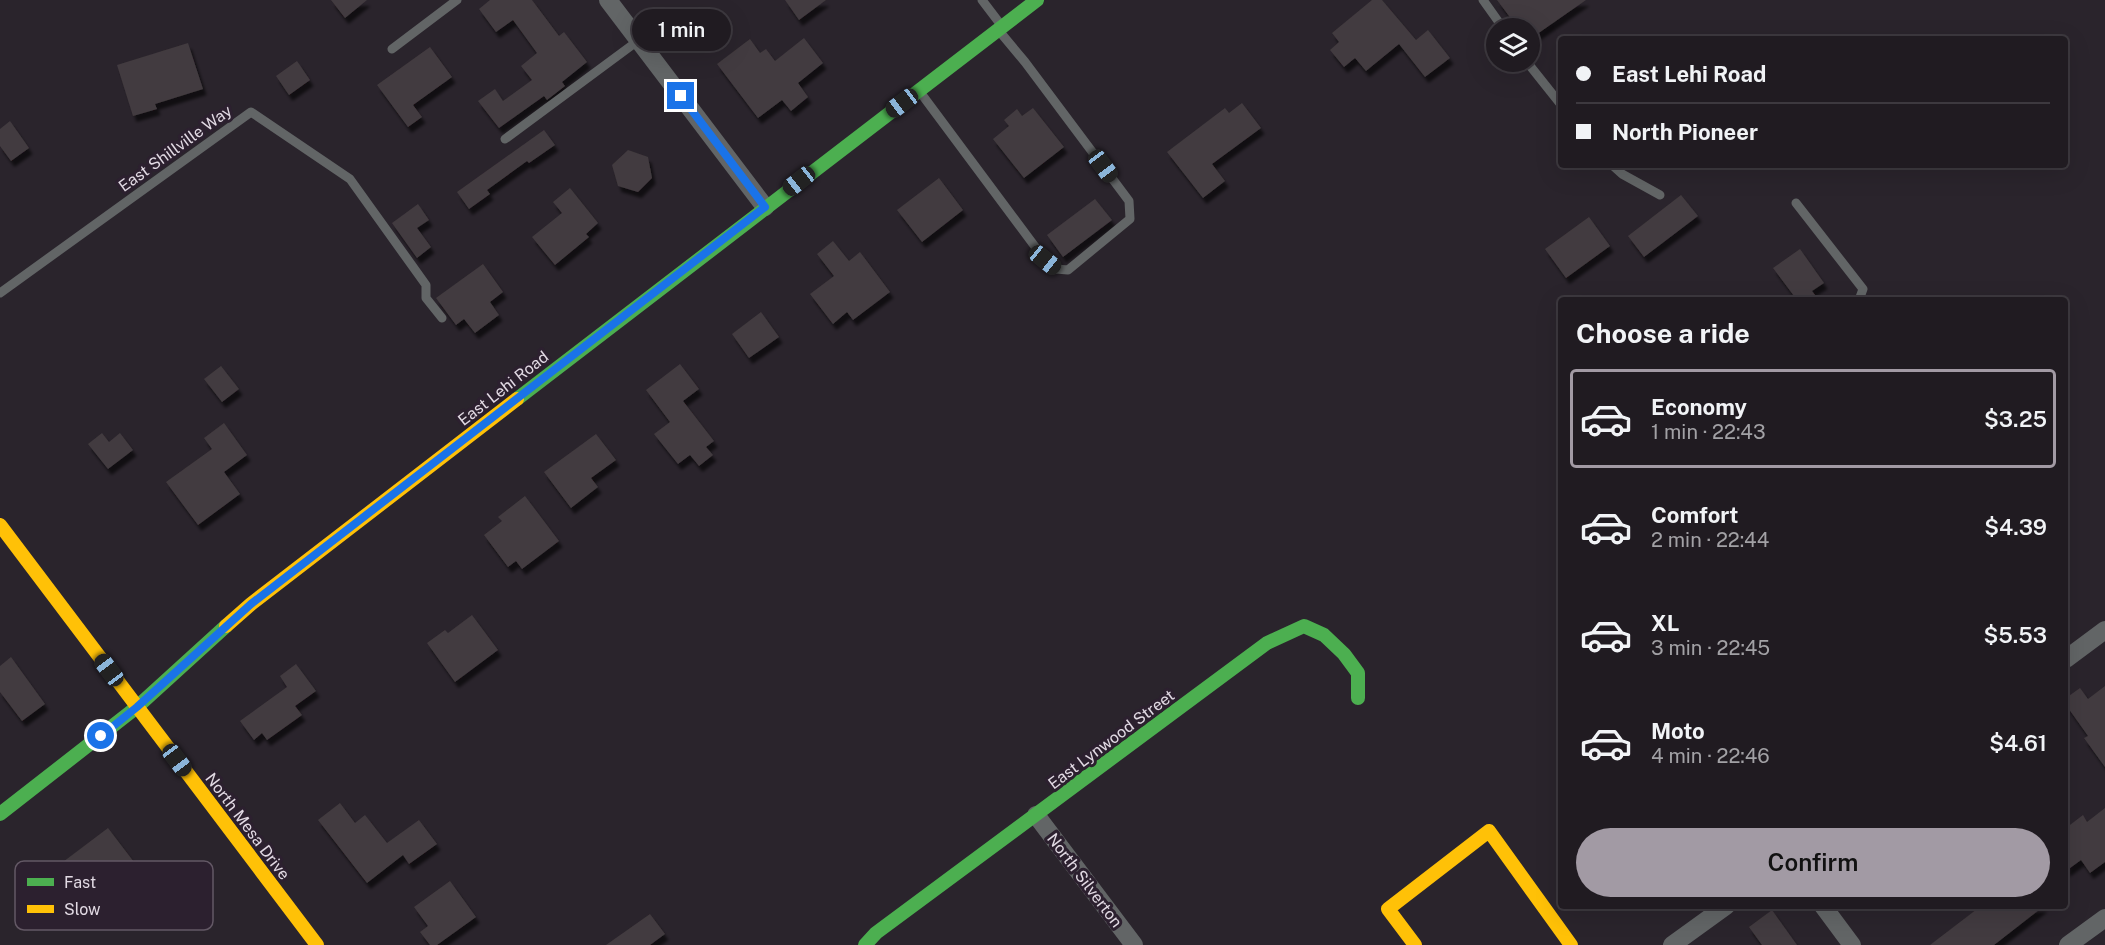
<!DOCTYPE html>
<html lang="en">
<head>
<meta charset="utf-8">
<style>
	:root { --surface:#201b21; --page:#28242a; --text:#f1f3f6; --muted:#a2a1a5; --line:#3d393f; --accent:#a29aa4 }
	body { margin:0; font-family:"Public Sans",sans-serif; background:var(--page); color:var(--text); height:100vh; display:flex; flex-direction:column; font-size:22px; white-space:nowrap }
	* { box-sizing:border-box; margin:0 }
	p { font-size:20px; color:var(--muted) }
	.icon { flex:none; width:33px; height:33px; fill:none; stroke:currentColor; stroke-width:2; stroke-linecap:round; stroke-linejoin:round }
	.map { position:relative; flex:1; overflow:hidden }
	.sheet { position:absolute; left:1558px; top:297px; width:510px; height:612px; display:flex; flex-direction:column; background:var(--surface); border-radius:6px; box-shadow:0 6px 24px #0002,0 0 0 2px var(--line) }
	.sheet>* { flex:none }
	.banner { position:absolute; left:1558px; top:36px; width:510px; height:132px; border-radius:6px; box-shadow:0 6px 24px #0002,0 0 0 2px var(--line); display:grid; align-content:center; height:132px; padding:0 18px; background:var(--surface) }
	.tools { position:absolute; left:1486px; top:18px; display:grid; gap:12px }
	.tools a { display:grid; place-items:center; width:54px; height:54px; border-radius:50%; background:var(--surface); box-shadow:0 6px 24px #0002,0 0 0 2px var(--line); font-size:30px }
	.end { position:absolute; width:27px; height:27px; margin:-14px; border:8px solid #1a73e8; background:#fff; box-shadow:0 0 0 3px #fff }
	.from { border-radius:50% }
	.bubble { position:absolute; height:42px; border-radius:21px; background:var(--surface); box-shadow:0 6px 24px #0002,0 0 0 2px var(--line); font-size:20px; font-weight:600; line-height:42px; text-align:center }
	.car { position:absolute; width:18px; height:36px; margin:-18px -9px; border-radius:8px; box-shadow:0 0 4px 2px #0007; background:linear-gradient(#222 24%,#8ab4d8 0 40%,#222 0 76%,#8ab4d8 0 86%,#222 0) }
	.banner b { display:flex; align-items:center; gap:21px; height:57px; font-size:22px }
	.banner b+b { border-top:2px solid var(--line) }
	.banner i { width:15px; height:15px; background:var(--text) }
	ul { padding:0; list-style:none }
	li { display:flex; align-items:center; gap:18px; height:99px; margin:0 12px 9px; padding:0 6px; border:3px solid transparent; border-radius:6px }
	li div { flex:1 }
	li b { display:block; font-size:22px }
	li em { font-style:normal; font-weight:600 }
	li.on { border-color:var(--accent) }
	li>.icon { width:54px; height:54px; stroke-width:1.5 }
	h2 { padding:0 18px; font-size:27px; line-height:72px }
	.cta { display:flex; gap:12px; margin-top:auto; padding:12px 18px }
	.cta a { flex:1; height:69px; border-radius:36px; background:var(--accent); color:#111; font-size:24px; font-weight:600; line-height:69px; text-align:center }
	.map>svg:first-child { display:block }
	.building { fill:#423b3f; filter:url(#shadow) }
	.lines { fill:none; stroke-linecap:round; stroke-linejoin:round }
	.lane { stroke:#626566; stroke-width:9 }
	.street { stroke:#626566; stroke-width:18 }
	.fast { stroke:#4caf50; stroke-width:14 }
	.slow { stroke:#ffc107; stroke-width:14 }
	.route { stroke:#1a73e8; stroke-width:8 }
	.labels { text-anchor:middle; stroke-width:6; stroke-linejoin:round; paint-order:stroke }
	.street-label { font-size:16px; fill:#e2dae4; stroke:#2c202f }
	.key { fill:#2c202f; stroke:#635865; stroke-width:1.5 }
	.key-label { font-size:16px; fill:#e2dae4 }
</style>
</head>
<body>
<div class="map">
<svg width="2105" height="945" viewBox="0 0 2105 945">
	<defs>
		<filter id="shadow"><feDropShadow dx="3.5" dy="6" stdDeviation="1.5" flood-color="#0009"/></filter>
	</defs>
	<rect width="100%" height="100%" fill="#2a242c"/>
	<g class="building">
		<polygon points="331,0 367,0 345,18"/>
		<polygon points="490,0 532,0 559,36 564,32 587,62 562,82 565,86 547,100 544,96 499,128 478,101 495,89 503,101 532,80 521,66 537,53 513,20 496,32 479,9"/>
		<polygon points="785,0 826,0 799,20"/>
		<polygon points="1372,0 1382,0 1416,40 1428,30 1450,58 1425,77 1399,44 1366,71 1355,58 1344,67 1330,50 1339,42 1332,33"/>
		<polygon points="1497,0 1586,0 1530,39 1530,28 1518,28"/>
		<polygon points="804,38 823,63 798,83 808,97 791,111 782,100 758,118 717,64 750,39 760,53 766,49 775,61"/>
		<polygon points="188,43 203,89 155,104 157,109 133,116 117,65"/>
		<polygon points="430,47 452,77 413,105 422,117 408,127 377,85"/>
		<polygon points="297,61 310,80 289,95 276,76"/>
		<polygon points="1242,103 1261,128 1212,164 1225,181 1203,198 1167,152 1225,108 1229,113"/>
		<polygon points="1033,108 1064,147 1024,178 993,139 1009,126 1004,120 1017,109 1022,116"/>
		<polygon points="10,121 29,148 11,161 0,146 0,129"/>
		<polygon points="544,130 555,145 529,163 527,161 487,190 490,194 469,209 457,192"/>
		<polygon points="628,150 648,157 652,178 638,192 618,186 612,165"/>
		<polygon points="939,178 963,210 922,242 897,210"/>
		<polygon points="570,188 598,223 586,234 589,237 555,265 532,237 562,213 553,202"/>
		<polygon points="1681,195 1698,216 1644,257 1628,236"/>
		<polygon points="1095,199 1112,220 1063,257 1047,235"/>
		<polygon points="418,204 429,220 417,228 431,247 417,258 392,223"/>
		<polygon points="1589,217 1610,246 1566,278 1545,249"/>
		<polygon points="833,241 849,261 860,252 890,292 853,320 847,312 833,324 810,294 834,276 817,254"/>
		<polygon points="1800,249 1824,283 1812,291 1819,300 1797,300 1773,268"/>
		<polygon points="483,264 503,292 490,302 499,315 475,333 464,319 456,325 436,298"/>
		<polygon points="761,312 779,337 749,358 732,334"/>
		<polygon points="680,364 699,389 683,401 714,441 706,447 713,455 699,466 690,455 678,464 654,434 670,422 646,390"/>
		<polygon points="221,366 239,389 222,402 204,379"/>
		<polygon points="224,423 247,455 224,472 240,494 198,525 166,482 212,449 204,438"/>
		<polygon points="102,433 109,442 120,433 133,450 108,469 88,444"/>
		<polygon points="596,434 616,460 591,478 598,487 571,508 544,472"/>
		<polygon points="525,496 559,541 522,569 516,561 508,567 484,535 502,521 498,517"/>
		<polygon points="472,615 498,650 455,682 427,643 445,630 448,633"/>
		<polygon points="11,657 45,704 22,721 0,692 0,666"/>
		<polygon points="296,664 316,691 295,706 302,715 267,740 262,733 254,740 240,721 287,687 280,676"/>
		<polygon points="2105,686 2105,767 2084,738 2088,736 2066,705 2066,698 2080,688 2088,699"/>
		<polygon points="340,803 355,823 365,815 387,843 419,820 437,844 409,864 403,855 367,883 318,820"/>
		<polygon points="2105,808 2105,862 2090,873 2081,860 2066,871 2066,828 2083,815 2087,822"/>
		<polygon points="108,828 150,883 126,901 120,893 107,902 89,877 71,889 55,868"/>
		<polygon points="450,881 476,917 437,945 430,945 420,932 428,926 414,907"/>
		<polygon points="1981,906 2044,906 1994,945 1930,945"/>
		<polygon points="1772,910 1797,945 1762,945 1749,927"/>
		<polygon points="650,914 665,934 650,945 606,945"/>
	</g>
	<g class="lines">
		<g class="lane">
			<polyline points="982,0 1001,25"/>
			<polyline points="1483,0 1503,28"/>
			<polyline points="392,49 457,0"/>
			<polyline points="1527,62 1562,106"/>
			<polyline points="920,92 1045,260 1056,269 1068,270 1130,219 1129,201 1025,62 1000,32"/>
			<polyline points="505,139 639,40"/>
			<polyline points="1612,165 1622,174 1660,195"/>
			<polyline points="1796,203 1863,289 1859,300"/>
			<polyline points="0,293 251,112 350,179 426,285 426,298 442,318"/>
		</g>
		<g class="street">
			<polyline points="608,0 765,207"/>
			<polyline points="2066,659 2105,630"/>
			<polyline points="1036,815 1134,945"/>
			<polyline points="1823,906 1852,945"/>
			<polyline points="1672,945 1726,906"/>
			<polyline points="2068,945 2105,918"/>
		</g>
		<g class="fast">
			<polyline points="517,399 1037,0"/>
			<polyline points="0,814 137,707 226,626"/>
			<polyline points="865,945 876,933 1267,643 1304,626 1324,635 1344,654 1358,673 1358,698"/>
		</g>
		<g class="slow">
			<polyline points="0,525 317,945"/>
			<polyline points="226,626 251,604 517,399"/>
			<polyline points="1415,945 1388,909 1489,831 1571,945"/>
		</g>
	</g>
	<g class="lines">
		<polyline class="route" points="101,736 137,707 251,604 765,207 681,96"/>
	</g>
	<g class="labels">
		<g class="street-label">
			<text transform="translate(175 148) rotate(-36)" y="6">East Shillville Way</text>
			<text transform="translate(503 388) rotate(-38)" y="6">East Lehi Road</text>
			<text transform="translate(1111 739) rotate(-37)" y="6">East Lynwood Street</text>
			<text transform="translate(248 826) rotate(53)" y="6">North Mesa Drive</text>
			<text transform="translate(1085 880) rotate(53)" y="6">North Silverton</text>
		</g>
	</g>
	<rect x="15" y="861" width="198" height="69" rx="9" class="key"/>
	<rect x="27" y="878" width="27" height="8" fill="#4caf50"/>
	<rect x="27" y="905" width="27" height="8" fill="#ffc107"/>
	<g class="key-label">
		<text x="64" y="888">Fast</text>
		<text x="64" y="915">Slow</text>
	</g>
</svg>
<div class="tools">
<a><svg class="icon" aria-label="layers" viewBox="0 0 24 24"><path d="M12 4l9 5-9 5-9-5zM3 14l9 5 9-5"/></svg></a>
</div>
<i class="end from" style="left:101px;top:736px"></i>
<i class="end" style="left:681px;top:96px"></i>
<div class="bubble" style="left:632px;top:9px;width:99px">1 min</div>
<i class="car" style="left:902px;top:103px;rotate:233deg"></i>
<i class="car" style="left:1103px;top:166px;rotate:143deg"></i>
<i class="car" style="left:799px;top:181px;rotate:232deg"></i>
<i class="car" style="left:1045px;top:260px;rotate:129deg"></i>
<i class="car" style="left:109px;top:670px;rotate:323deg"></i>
<i class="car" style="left:177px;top:760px;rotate:143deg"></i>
<div class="banner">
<b><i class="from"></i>East Lehi Road</b>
<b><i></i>North Pioneer</b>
</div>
<section class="sheet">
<h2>Choose a ride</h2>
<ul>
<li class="on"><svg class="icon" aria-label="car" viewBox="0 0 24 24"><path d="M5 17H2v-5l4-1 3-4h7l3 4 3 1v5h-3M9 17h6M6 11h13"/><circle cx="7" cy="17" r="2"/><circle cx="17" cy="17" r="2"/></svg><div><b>Economy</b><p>1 min · 22:43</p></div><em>$3.25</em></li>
<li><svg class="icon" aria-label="car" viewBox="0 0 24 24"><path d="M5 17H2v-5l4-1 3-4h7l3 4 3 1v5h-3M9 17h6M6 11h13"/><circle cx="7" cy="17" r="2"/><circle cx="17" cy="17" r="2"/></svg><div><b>Comfort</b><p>2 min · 22:44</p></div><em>$4.39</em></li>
<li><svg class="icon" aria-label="car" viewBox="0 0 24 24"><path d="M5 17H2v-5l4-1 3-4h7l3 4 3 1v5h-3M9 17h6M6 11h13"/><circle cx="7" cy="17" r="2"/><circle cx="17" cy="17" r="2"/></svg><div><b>XL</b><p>3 min · 22:45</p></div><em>$5.53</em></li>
<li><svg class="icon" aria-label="car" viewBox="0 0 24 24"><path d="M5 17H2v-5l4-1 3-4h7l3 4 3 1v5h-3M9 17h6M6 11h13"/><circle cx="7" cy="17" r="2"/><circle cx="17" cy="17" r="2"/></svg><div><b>Moto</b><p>4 min · 22:46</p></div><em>$4.61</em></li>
</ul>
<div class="cta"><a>Confirm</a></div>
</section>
</div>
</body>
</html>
